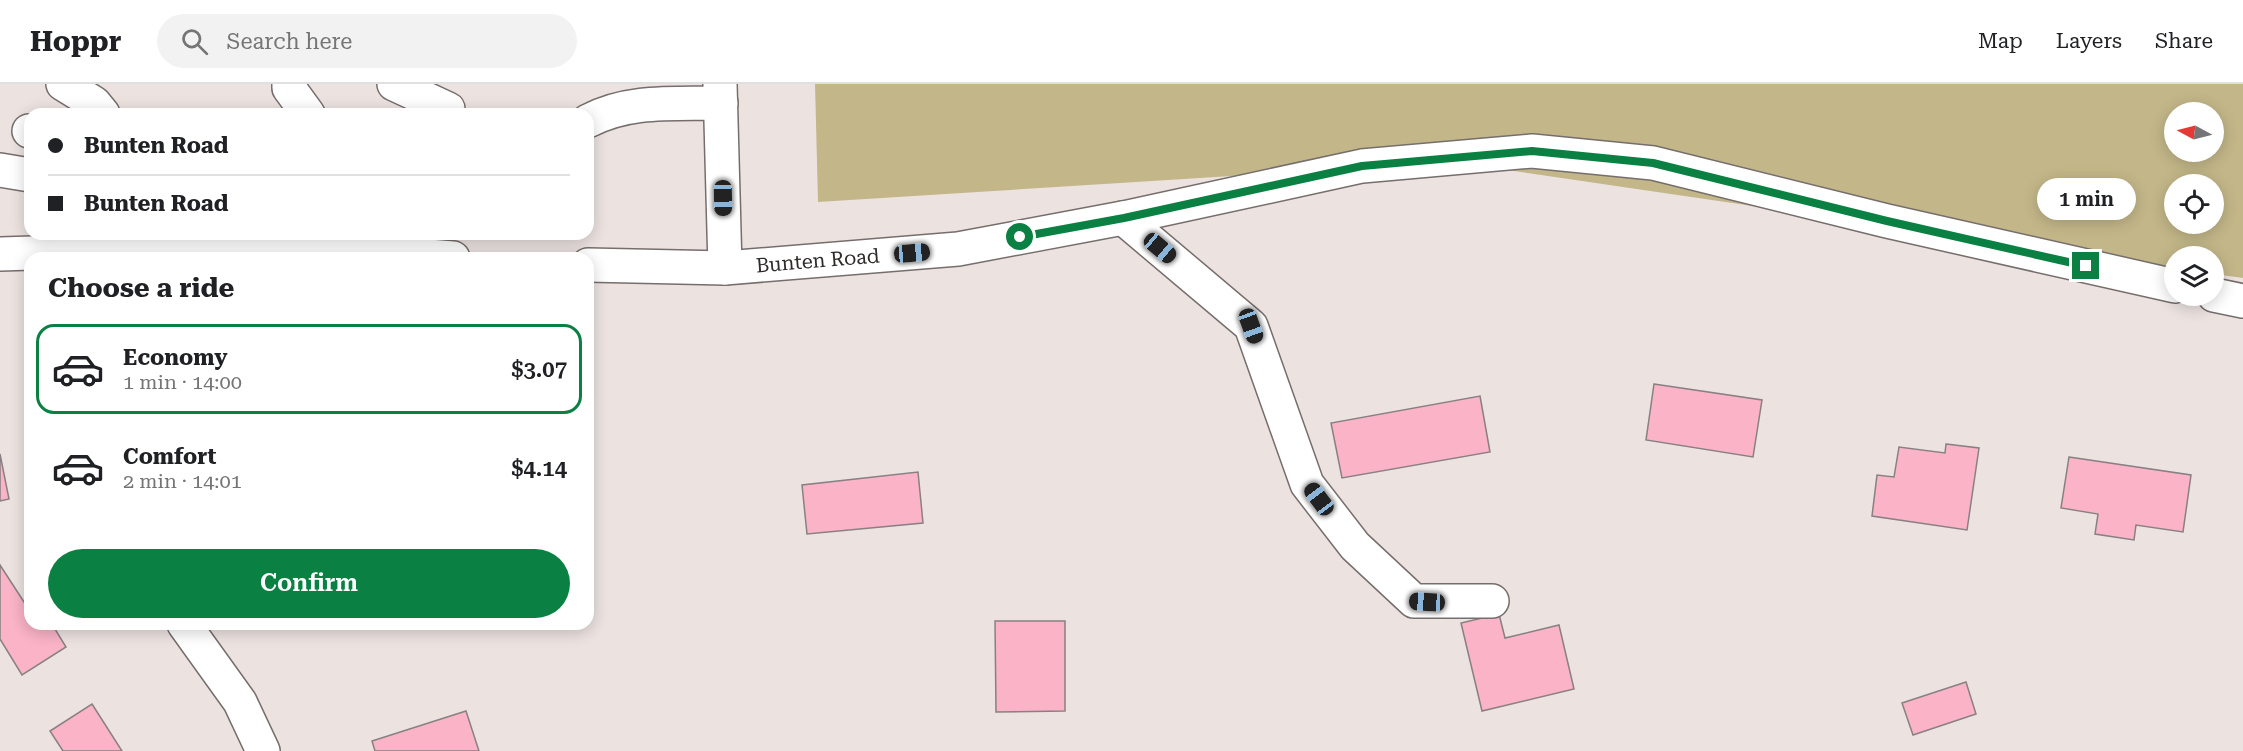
<!DOCTYPE html>
<html lang="en">
<head>
<meta charset="utf-8">
<style>
	:root { --surface:#fff; --page:#f2f2f2; --text:#202124; --muted:#757577; --line:#e0e0e0; --accent:#0b8043 }
	body { margin:0; font-family:"Roboto Serif",serif; background:var(--page); color:var(--text); height:100vh; display:flex; flex-direction:column; font-size:22px; white-space:nowrap }
	* { box-sizing:border-box; margin:0 }
	p { font-size:20px; color:var(--muted) }
	.icon { flex:none; width:33px; height:33px; fill:none; stroke:currentColor; stroke-width:2; stroke-linecap:round; stroke-linejoin:round }
	.map { position:relative; flex:1; overflow:hidden }
	.details { position:absolute; left:24px; top:168px; width:570px; height:378px; display:flex; flex-direction:column; background:var(--surface); border-radius:18px; box-shadow:0 3px 15px #0003 }
	.details>* { flex:none }
	.banner { position:absolute; left:24px; top:24px; width:570px; height:132px; border-radius:18px; box-shadow:0 3px 15px #0003; display:grid; align-content:center; height:132px; padding:0 24px; background:var(--surface) }
	.needle { width:39px; rotate:277deg }
	.tools { position:absolute; left:2164px; top:18px; display:grid; gap:12px }
	.tools a { display:grid; place-items:center; width:60px; height:60px; border-radius:50%; background:var(--surface); box-shadow:0 3px 15px #0003; font-size:30px }
	.end { position:absolute; width:27px; height:27px; margin:-14px; border:8px solid #0b8043; background:#fff; box-shadow:0 0 0 3px #fff }
	.from { border-radius:50% }
	.bubble { position:absolute; height:42px; border-radius:21px; background:var(--surface); box-shadow:0 3px 15px #0003; font-size:20px; font-weight:600; line-height:42px; text-align:center }
	.car { position:absolute; width:18px; height:36px; margin:-18px -9px; border-radius:8px; box-shadow:0 0 4px 2px #0007; background:linear-gradient(#222 24%,#8ab4d8 0 40%,#222 0 76%,#8ab4d8 0 86%,#222 0) }
	.banner b { display:flex; align-items:center; gap:21px; height:57px; font-size:22px }
	.banner b+b { border-top:2px solid var(--line) }
	.banner i { width:15px; height:15px; background:var(--text) }
	ul { padding:0; list-style:none }
	li { display:flex; align-items:center; gap:18px; height:90px; margin:0 12px 9px; padding:0 12px; border:3px solid transparent; border-radius:18px }
	li div { flex:1 }
	li b { display:block; font-size:22px }
	li em { font-style:normal; font-weight:600 }
	li.selected { border-color:var(--accent) }
	li>.icon { width:54px; height:54px; stroke-width:1.5 }
	h2 { padding:0 24px; font-size:27px; line-height:72px }
	.button { display:flex; gap:12px; margin-top:auto; padding:12px 24px }
	.button a { flex:1; height:69px; border-radius:36px; background:var(--accent); color:#fff; font-size:24px; font-weight:600; line-height:69px; text-align:center }
	header { display:flex; align-items:center; gap:36px; box-sizing:border-box; height:84px; padding:0 30px; background:var(--surface); border-bottom:2px solid var(--line) }
	header strong { font-size:28px }
	nav { display:flex; gap:33px; margin-inline-start:auto; font-size:21px }
	.search { width:420px; height:54px; background:var(--page); display:flex; align-items:center; gap:15px; box-sizing:border-box; padding:0 21px; border-radius:33px; color:var(--muted); font-size:22px }
	.map>svg:first-child { display:block }
	.green { fill:#c3b789; fill-rule:evenodd }
	.building { fill:#fab3c7; stroke:#888082; stroke-width:1.5 }
	.lines { fill:none; stroke-linecap:round; stroke-linejoin:round }
	.minor-casing { stroke:#766e6c; stroke-width:36 }
	.minor { stroke:#fff; stroke-width:33 }
	.route { stroke:#0b8043; stroke-width:8 }
	.labels { text-anchor:middle; stroke-width:5; stroke-linejoin:round; paint-order:stroke }
	.street-label { font-size:20px; fill:#2e2b2a; stroke:#faf0ee }
</style>
</head>
<body>
<header>
<strong>Hoppr</strong>
<div class="search"><svg class="icon" aria-label="search" viewBox="0 0 24 24"><circle cx="10" cy="10" r="6"/><path d="M15 15l6 6"/></svg>Search here</div>
<nav><a>Map</a><a>Layers</a><a>Share</a></nav>
</header>
<div class="map">
<svg width="2243" height="667" viewBox="0 0 2243 667">
	<rect width="100%" height="100%" fill="#ece3e1"/>
	<path class="green" d="M815,0H2243V194L2214,190V172H2175V184L1453,78L818,118ZM2175,28H2214V68H2175ZM2175,100H2214V140H2175Z"/>
	<g class="building">
		<polygon points="1654,300 1762,316 1753,373 1646,356"/>
		<polygon points="1480,312 1490,368 1342,394 1331,339"/>
		<polygon points="1946,360 1979,364 1967,446 1872,432 1877,391 1894,393 1899,363 1945,369"/>
		<polygon points="0,370 9,415 0,417"/>
		<polygon points="2069,373 2191,391 2183,448 2136,441 2134,456 2095,450 2098,430 2061,424"/>
		<polygon points="918,388 923,439 807,450 802,401"/>
		<polygon points="0,481 24,518 30,515 30,540 52,540 66,563 22,591 0,555"/>
		<polygon points="1499,530 1505,554 1559,541 1574,605 1482,627 1461,539"/>
		<polygon points="995,537 1065,537 1065,627 996,628"/>
		<polygon points="1966,598 1976,630 1913,651 1902,619"/>
		<polygon points="92,620 122,667 63,667 50,647"/>
		<polygon points="466,627 479,667 375,667 372,657"/>
	</g>
	<g class="lines">
		<g class="minor-casing">
			<g id="minor">
				<polyline points="63,0 94,19 103,30"/>
				<polyline points="289,0 289,4 308,30"/>
				<polyline points="394,0 448,25 448,30"/>
				<polyline points="720,0 725,184"/>
				<path d="M588,37C629,15 676,20 721,19"/>
				<polyline points="29,47 30,47"/>
				<polyline points="0,86 30,91"/>
				<polyline points="1123,134 1251,242 1307,400 1355,462 1414,517 1492,517"/>
				<polyline points="0,170 287,161 453,174"/>
				<path id="s1" d="M588,181L725,184L958,165L1123,134L1362,82L1532,67L1653,79L1887,137L2175,202"/>
				<polyline points="2214,211 2243,217"/>
				<polyline points="184,540 240,618 263,667"/>
			</g>
		</g>
		<use href="#minor" class="minor"/>
	</g>
	<g class="lines">
		<polyline class="route" points="1020,153 1124,134 1362,82 1532,67 1653,79 1887,137 2086,182"/>
	</g>
	<g class="labels">
		<g class="street-label">
			<text dy="7" stroke="none"><textPath href="#s1" startOffset="230">Bunten Road</textPath></text>
		</g>
	</g>
</svg>
<div class="tools">
<a><svg class="needle" viewBox="-14 -14 28 28"><path d="M0-13l5 13h-10z" fill="#e53935"/><path d="M0 13l5-13h-10z" fill="#757577"/></svg></a>
<a><svg class="icon" aria-label="locate" viewBox="0 0 24 24"><circle cx="12" cy="12" r="6"/><path d="M12 2v4M12 18v4M2 12h4M18 12h4"/></svg></a>
<a><svg class="icon" aria-label="layers" viewBox="0 0 24 24"><path d="M12 4l9 5-9 5-9-5zM3 14l9 5 9-5"/></svg></a>
</div>
<i class="end from" style="left:1020px;top:153px"></i>
<i class="end" style="left:2086px;top:182px"></i>
<div class="bubble" style="left:2037px;top:94px;width:99px">1 min</div>
<i class="car" style="left:723px;top:114px;rotate:179deg"></i>
<i class="car" style="left:1160px;top:164px;rotate:130deg"></i>
<i class="car" style="left:912px;top:169px;rotate:85deg"></i>
<i class="car" style="left:1251px;top:242px;rotate:160deg"></i>
<i class="car" style="left:1319px;top:415px;rotate:323deg"></i>
<i class="car" style="left:1427px;top:518px;rotate:273deg"></i>
<div class="banner">
<b><i class="from"></i>Bunten Road</b>
<b><i></i>Bunten Road</b>
</div>
<section class="details">
<h2>Choose a ride</h2>
<ul>
<li class="selected"><svg class="icon" aria-label="car" viewBox="0 0 24 24"><path d="M5 17H2v-5l4-1 3-4h7l3 4 3 1v5h-3M9 17h6M6 11h13"/><circle cx="7" cy="17" r="2"/><circle cx="17" cy="17" r="2"/></svg><div><b>Economy</b><p>1 min · 14:00</p></div><em>$3.07</em></li>
<li><svg class="icon" aria-label="car" viewBox="0 0 24 24"><path d="M5 17H2v-5l4-1 3-4h7l3 4 3 1v5h-3M9 17h6M6 11h13"/><circle cx="7" cy="17" r="2"/><circle cx="17" cy="17" r="2"/></svg><div><b>Comfort</b><p>2 min · 14:01</p></div><em>$4.14</em></li>
</ul>
<div class="button"><a>Confirm</a></div>
</section>
</div>
</body>
</html>
